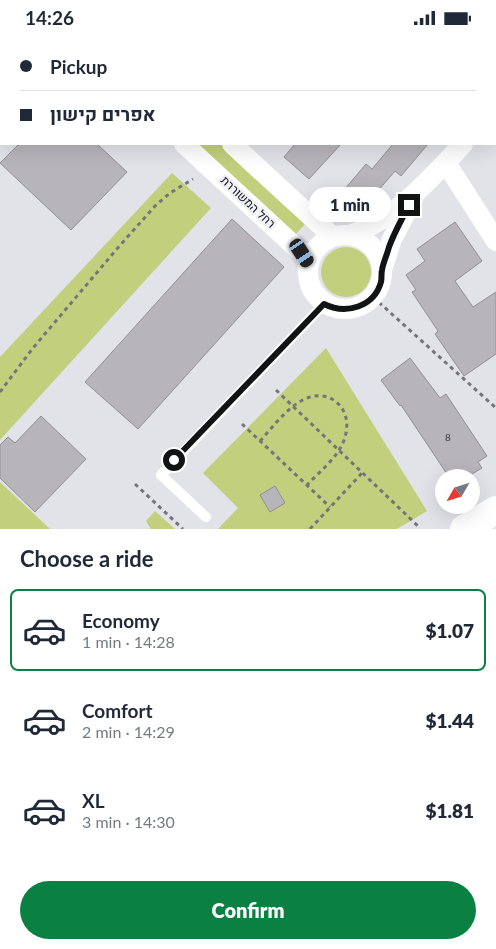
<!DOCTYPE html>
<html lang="en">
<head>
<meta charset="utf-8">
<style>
	:root { --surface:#fff; --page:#f6f6f7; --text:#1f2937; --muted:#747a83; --line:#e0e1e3; --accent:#0b8043 }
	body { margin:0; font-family:Lato,Heebo,sans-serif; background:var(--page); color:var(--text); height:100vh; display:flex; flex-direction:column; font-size:19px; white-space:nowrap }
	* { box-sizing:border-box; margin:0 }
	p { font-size:16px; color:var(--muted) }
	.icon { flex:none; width:28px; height:28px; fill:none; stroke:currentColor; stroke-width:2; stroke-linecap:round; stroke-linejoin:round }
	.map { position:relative; height:494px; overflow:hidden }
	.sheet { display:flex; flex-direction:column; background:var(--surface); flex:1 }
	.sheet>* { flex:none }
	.banner { position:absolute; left:0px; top:0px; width:496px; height:110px; box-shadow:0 5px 20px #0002; display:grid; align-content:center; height:110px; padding:0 20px; background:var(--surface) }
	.needle { width:32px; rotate:231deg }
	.fabs { position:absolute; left:435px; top:434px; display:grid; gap:10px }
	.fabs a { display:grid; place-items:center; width:45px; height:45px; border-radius:50%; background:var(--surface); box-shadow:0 5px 20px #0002; font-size:25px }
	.end { position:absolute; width:22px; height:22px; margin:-11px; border:6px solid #121315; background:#fff; box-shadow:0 0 0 2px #fff }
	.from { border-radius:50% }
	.bubble { position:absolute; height:35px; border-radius:18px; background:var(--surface); box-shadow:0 5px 20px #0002; font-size:16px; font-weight:800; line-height:35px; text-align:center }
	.car { position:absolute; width:15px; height:30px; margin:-15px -8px; border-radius:6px; box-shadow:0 0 4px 1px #0007; background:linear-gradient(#222 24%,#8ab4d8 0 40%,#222 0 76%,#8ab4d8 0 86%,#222 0) }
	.banner b { display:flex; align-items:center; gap:18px; height:48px; font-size:19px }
	.banner b+b { border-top:1px solid var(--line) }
	.banner i { width:12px; height:12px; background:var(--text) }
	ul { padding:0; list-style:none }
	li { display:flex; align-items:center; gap:15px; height:82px; margin:0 10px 8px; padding:0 10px; border:2px solid transparent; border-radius:8px }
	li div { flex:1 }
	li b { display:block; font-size:19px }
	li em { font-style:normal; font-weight:800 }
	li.on { border-color:var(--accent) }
	li>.icon { width:45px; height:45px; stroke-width:1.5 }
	h2 { padding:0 20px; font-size:22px; line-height:60px }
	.primary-button { display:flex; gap:10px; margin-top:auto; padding:10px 20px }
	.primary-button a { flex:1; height:58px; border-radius:30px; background:var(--accent); color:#fff; font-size:20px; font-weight:800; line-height:58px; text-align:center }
	.status { display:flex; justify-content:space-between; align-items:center; height:35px; padding:0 25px; background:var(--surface); direction:ltr }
	.status svg { height:14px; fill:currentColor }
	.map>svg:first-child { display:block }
	.green { fill:#c2cf7d }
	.building { fill:#b7b5ba; stroke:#929095 }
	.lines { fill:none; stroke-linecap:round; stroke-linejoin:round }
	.path { stroke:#747579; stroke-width:3; stroke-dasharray:4 4; stroke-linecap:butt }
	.service { stroke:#fff; stroke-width:10 }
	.minor { stroke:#fff; stroke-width:20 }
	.secondary { stroke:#fff; stroke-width:28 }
	.route { stroke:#121315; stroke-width:6 }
	.labels { text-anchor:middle; stroke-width:5; stroke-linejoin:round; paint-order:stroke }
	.number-label { font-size:10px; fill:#3b3c3e }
	.street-label { font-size:12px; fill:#121315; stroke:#eff0f6 }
</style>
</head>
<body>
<div class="status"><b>14:26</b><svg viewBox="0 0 49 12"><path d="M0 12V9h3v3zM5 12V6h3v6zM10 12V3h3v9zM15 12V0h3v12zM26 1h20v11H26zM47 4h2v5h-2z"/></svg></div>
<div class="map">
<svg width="496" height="494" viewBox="0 0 496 494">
	<rect width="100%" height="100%" fill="#e2e3e9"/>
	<g class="green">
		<polygon points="294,0 371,0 292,1"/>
		<polygon points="193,109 223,109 308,186 294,201"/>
		<polygon points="172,138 211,173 0,405 0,322"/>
		<circle cx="346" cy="237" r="25"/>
		<polygon points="326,313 427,476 397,494 218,494 238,473 203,438"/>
		<polygon points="0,447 50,494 0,494"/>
		<polygon points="155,476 175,494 151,494 146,486"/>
	</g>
	<g class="building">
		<polygon points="19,109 97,109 127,137 71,195 0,128"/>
		<polygon points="295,109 341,109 309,144 284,122"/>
		<polygon points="393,109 428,109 401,141 395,136 358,179 338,162 366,129 372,134"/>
		<polygon points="232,184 284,232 138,394 85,347"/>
		<polygon points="455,187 482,226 455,246 473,272 496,257 496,319 464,341 435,299 438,296 412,257 416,255 406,240 425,226 417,214"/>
		<polygon points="410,323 440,363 446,359 487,421 478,427 482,433 467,442 449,442 401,370 400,371 381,345"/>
		<polygon points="41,381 86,424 35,477 0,443 0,410 8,402 15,408"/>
		<polygon points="275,451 285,468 270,477 260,460"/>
	</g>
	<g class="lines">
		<g class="path">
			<polyline points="385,0 385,1"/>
			<polyline points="333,1 335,0"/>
			<polyline points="373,262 496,373"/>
			<polyline points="276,355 419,492"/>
			<polyline points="0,357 33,313 116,215 155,171 170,158 193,144"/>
			<polyline points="242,389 330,472"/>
			<path d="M260,406C272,393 285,375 301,366C328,350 354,373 345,402C340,421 320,436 307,450"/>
			<polyline points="135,449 183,494"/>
			<polyline points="310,494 362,438"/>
		</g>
		<polyline class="service" points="206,482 161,440 324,269"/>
		<g class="minor">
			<polyline points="51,0 51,1"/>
			<polyline points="121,0 122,1"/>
			<polyline points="0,62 1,60"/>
			<polyline points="495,76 496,75"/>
			<polyline points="184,109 302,218 309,228"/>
			<polyline points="232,109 331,200 337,201"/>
			<polyline points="446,128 496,206"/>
			<circle cx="345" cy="237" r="37"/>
			<path d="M349,200C394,186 432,142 463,109"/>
			<polyline points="382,235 392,204 413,164"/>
		</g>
		<polyline class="secondary" points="464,494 496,475"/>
	</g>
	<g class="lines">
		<path class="route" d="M174,425L324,269C346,280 374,272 381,247C382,243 381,239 382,235C383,228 387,220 389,212C394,198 402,184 409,170"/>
	</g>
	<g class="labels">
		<g class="number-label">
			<text x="448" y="406">8</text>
		</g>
		<g class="street-label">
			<text transform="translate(248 167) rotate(43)" y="4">רחל המשוררת</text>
		</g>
	</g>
</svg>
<div class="fabs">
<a><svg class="needle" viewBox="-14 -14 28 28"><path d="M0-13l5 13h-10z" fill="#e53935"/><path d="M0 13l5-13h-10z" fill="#747a83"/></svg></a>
</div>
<i class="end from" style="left:174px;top:425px"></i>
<i class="end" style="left:409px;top:170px"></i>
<div class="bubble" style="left:309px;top:152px;width:82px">1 min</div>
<i class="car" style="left:302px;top:218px;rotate:147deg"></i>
<div class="banner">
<b><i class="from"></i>Pickup</b>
<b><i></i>אפרים קישון</b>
</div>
</div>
<section class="sheet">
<h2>Choose a ride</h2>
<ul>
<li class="on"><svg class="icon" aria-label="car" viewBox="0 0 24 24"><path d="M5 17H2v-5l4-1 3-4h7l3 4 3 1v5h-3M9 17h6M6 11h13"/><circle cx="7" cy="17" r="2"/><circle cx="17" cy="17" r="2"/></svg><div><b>Economy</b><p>1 min · 14:28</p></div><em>$1.07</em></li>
<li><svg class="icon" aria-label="car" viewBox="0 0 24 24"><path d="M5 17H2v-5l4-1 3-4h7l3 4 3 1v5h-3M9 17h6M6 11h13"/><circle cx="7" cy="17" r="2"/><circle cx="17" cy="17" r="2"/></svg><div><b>Comfort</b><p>2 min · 14:29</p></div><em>$1.44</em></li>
<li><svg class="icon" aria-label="car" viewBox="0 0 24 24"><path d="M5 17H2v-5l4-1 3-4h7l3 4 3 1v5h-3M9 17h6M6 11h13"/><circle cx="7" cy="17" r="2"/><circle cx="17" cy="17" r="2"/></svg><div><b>XL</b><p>3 min · 14:30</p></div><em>$1.81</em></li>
</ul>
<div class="primary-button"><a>Confirm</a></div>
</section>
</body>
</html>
